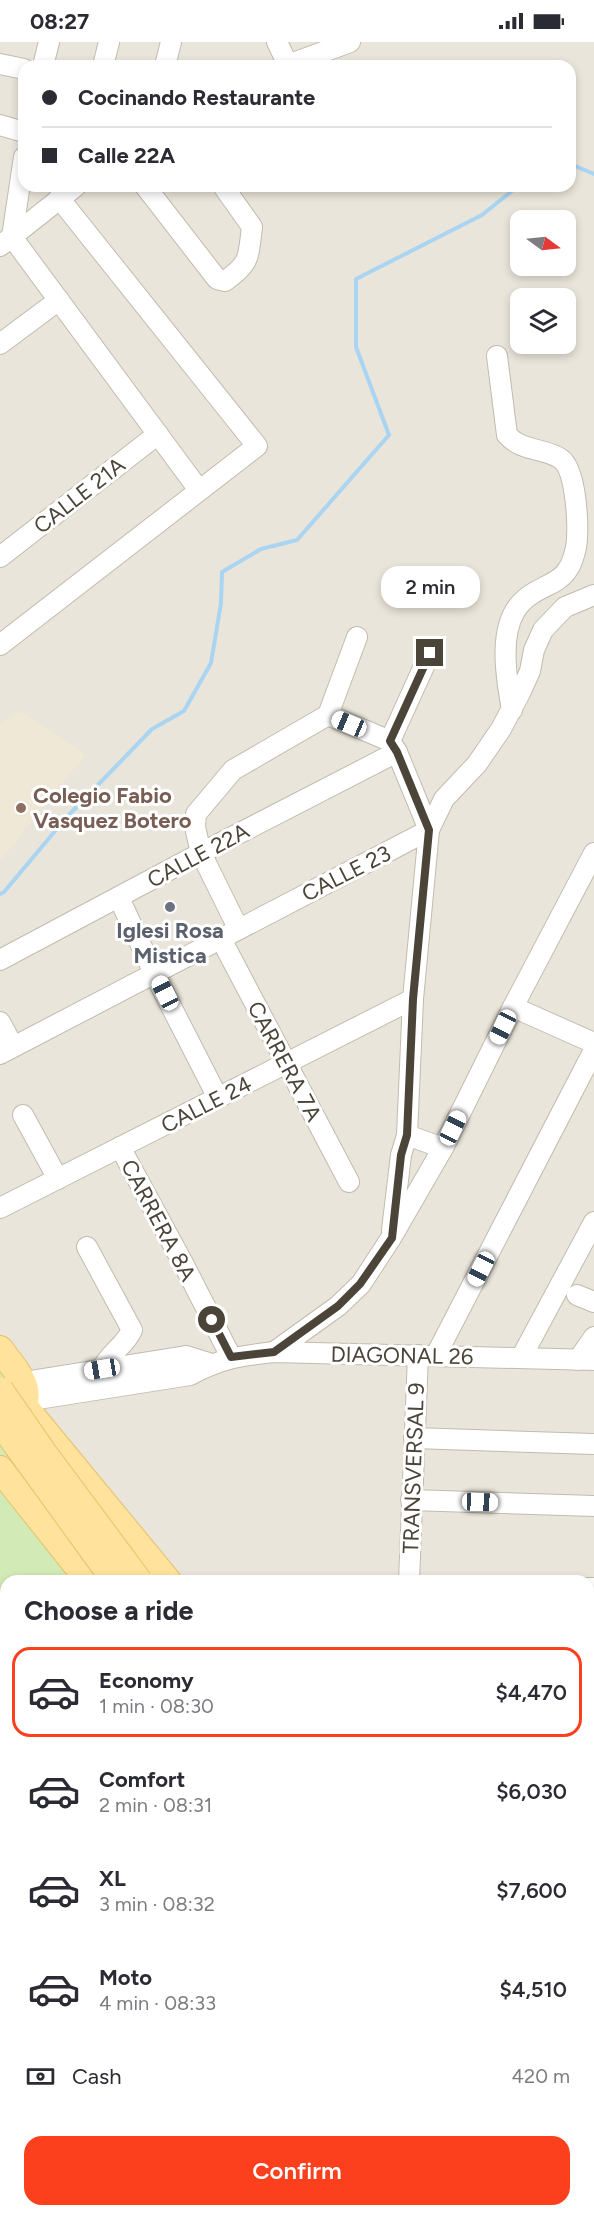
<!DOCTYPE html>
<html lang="en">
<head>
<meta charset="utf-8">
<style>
	:root { --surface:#fff; --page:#f2f2f3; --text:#2b2b33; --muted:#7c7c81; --line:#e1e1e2; --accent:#fc3f1d }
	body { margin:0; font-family:Figtree,sans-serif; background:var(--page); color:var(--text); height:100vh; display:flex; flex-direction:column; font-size:22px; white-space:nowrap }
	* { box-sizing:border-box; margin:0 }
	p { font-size:20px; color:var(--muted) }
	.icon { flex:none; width:33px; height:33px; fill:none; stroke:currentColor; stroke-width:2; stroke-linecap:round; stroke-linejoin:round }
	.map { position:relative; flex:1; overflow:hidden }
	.side { position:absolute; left:0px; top:1533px; width:594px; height:642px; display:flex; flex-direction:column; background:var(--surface); border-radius:18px 18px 0 0; box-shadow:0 3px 9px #0003 }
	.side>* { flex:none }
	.banner { position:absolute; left:18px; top:18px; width:558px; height:132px; border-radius:18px; box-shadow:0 3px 9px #0003; display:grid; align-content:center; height:132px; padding:0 24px; background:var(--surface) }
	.needle { width:39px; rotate:105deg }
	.buttons { position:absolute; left:510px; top:168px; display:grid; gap:12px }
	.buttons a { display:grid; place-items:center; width:66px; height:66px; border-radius:12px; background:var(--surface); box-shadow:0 3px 9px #0003; font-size:30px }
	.end { position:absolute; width:27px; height:27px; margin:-14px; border:8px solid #4b4439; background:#fff; box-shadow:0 0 0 3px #fff }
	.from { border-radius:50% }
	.bubble { position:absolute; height:42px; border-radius:18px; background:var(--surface); box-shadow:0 3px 9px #0003; font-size:20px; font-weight:600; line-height:42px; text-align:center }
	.car { position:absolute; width:18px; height:36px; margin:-18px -9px; border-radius:8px; box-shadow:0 0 4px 2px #0007; background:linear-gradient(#fff 24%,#345 0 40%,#fff 0 76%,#345 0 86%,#fff 0) }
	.banner b { display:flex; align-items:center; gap:21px; height:57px; font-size:22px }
	.banner b+b { border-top:2px solid var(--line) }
	.banner i { width:15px; height:15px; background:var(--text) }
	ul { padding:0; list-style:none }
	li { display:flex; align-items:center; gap:18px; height:90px; margin:0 12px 9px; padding:0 12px; border:3px solid transparent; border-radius:18px }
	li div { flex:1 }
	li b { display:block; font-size:22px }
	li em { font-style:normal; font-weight:600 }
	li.active { border-color:var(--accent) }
	li>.icon { width:54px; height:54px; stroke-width:1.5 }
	h2 { padding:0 24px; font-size:27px; line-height:72px }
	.pay { display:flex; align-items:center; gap:15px; height:66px; padding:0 24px; font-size:22px }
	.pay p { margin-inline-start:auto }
	.button { display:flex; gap:12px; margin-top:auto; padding:12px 24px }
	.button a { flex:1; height:69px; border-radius:18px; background:var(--accent); color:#fff; font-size:24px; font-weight:600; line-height:69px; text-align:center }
	.status { display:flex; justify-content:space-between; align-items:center; height:42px; padding:0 30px; background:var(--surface); direction:ltr }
	.status svg { height:16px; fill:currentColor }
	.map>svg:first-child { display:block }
	.residential { fill:#eae5da; fill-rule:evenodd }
	.industrial { fill:#e6e2dd }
	.education { fill:#efe8d6 }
	.green { fill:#d2eab5 }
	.parking { fill:#e5e3e0 }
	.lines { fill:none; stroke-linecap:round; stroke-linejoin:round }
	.stream { stroke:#a9d4f2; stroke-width:4 }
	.minor-casing { stroke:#c2bbae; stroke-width:22 }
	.major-casing { stroke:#e6c16a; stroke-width:28 }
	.minor { stroke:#fff; stroke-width:20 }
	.major { stroke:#ffe39c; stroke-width:26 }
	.major-bridge-casing { stroke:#e6c16a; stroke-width:28; stroke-linecap:butt }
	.major-bridge { stroke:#ffe39c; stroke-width:26 }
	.route { stroke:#4b4439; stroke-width:8 }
	.education-dot { fill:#8d6e63; stroke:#fff; stroke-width:2 }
	.worship-dot { fill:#6b7280; stroke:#fff; stroke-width:2 }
	.labels { text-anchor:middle; stroke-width:6; stroke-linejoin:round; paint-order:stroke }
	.street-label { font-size:22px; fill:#4b4439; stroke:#fff }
	.education-label { font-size:22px; font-weight:bold; fill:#785e54; stroke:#fff; text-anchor:start }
	.worship-label { font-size:22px; font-weight:bold; fill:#5b616d; stroke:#fff }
</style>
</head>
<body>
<div class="status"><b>08:27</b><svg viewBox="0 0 49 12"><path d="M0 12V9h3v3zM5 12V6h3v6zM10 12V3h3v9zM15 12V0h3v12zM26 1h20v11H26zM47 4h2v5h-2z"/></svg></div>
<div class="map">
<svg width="594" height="2175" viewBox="0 0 594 2175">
	<rect width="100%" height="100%" fill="#f6f3ec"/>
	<path class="residential" d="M0,0H594V2121L588,2114V1539H119L0,1351ZM24,24H570V144H24ZM520,178H566V224H520ZM520,256H566V302H520Z"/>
	<g class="industrial">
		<polygon points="588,1875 594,1883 594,2091 588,2084"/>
		<polygon points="0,2029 6,2039 6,2169 588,2169 588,2126 594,2134 594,2175 0,2175"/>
	</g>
	<polygon class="education" points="21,669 85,713 0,819 0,683"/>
	<g class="green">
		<polygon points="0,1307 25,1349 168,1539 6,1539 6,2039 0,2029"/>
		<polygon points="108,2169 449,2169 453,2175 109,2175"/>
	</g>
	<polygon class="parking" points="469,2169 568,2169 573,2175 473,2175"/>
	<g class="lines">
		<g class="stream">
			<polyline points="570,122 594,132"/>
			<polyline points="0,852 4,850 66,776 152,687 184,669 211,621 221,561 222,530 261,507 297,498 389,393 356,305 356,237 482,173 518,144"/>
		</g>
		<g class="minor-casing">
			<g id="minor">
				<polyline points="277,0 288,23"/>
				<polyline points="0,22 24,27"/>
				<polyline points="43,24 49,0"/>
				<polyline points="103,24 109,0"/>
				<polyline points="165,24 171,0"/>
				<polyline points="285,24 350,0"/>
				<polyline points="0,83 24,90"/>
				<polyline points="24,115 12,195 199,448"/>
				<path d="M145,144L217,237L225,239C251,221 248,215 252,185L223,144"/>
				<polyline points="0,204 76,144"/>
				<polyline points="0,302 59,258"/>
				<path d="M497,314L507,393C522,410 546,406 561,417C576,428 578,479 577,496C577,504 573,520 568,527C558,545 529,545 515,569C499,595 507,640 512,668"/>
				<polyline points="0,515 158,392"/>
				<polyline points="0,603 257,404 59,156"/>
				<polyline points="328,673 390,699 397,710 429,788 413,957 407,1093 401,1113 392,1188"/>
				<polyline points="390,699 430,611"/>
				<polyline points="119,856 154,931 218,1056"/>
				<polyline points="238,886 201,811 195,785 196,772 233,728 328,673 357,595"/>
				<polyline points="221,897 349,1140"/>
				<polyline points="0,918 201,811 397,710"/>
				<polyline points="513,965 594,1001"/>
				<polyline points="0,980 13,1004"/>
				<polyline points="0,1012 429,788 444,757 477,722 501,687 521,649 530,629 534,608 543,588 565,565 594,553"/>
				<polyline points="23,1073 58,1137"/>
				<polyline points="407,1093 443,1106"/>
				<polyline points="120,1105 184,1223 231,1315"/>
				<polyline points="0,1166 413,957"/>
				<path d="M87,1205L132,1288C125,1304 109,1311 102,1327"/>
				<polyline points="577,1253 594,1260"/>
				<polyline points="274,1310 338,1264 361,1242 391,1196 443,1106 513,965 594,811"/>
				<polyline points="436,1313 594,1008"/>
				<polyline points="521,1316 594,1180"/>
				<polyline points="578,1318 594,1295"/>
				<polyline points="24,1340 186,1314 212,1322"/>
				<path d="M25,1359L190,1333C222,1316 239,1314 274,1310L594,1318"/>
				<polyline points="414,1396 594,1402"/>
				<polyline points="411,1458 594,1464"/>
				<polyline points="409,1539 418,1313"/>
				<polyline points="588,1546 594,1546"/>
				<polyline points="588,1618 594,1619"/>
				<polyline points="588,1695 594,1695"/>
				<polyline points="588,1774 594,1774"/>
				<polyline points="588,1832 594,1834"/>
				<polyline points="588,1867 594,1874"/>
				<polyline points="0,2094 6,2088"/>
			</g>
		</g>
		<g class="major-casing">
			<g id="major">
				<path d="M0,1307C16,1329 39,1350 16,1377"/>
				<polyline points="24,1364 168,1539"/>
				<polyline points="0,1427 89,1539"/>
				<polyline points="588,2094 594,2101"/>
				<polyline points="588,2126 594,2134"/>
			</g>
		</g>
		<use href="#minor" class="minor"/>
		<use href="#major" class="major"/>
		<g class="major-bridge-casing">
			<g id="major-bridge">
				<polyline points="0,1348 43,1410 139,1539"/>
				<polyline points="0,1380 115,1539"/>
			</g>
		</g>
		<use href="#major-bridge" class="major-bridge"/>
	</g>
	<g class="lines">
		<polyline class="route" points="212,1278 231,1315 274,1310 338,1264 360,1242 392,1196 401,1113 407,1093 413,957 429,788 397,710 390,699 430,611"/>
	</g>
	<circle class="education-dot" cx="21" cy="766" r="6"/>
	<circle class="worship-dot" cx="170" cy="865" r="6"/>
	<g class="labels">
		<g class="street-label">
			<text transform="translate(79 453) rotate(-38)" y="8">CALLE 21A</text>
			<text transform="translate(198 813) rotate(-28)" y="8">CALLE 22A</text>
			<text transform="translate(346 831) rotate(-27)" y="8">CALLE 23</text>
			<text transform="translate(285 1019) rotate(62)" y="8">CARRERA 7A</text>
			<text transform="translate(206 1062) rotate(-27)" y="8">CALLE 24</text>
			<text transform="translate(159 1178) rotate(62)" y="8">CARRERA 8A</text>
			<text transform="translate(402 1313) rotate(1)" y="8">DIAGONAL 26</text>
			<text transform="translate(413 1426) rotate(-88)" y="8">TRANSVERSAL 9</text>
		</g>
		<g class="education-label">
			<text x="33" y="761">Colegio Fabio<tspan x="33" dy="25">Vasquez Botero</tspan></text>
		</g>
		<g class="worship-label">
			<text x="170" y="896">Iglesi Rosa<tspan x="170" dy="25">Mistica</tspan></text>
		</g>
	</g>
</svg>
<div class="buttons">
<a><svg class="needle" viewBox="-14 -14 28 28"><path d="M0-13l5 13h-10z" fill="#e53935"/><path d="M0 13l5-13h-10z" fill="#7c7c81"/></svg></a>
<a><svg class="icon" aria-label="layers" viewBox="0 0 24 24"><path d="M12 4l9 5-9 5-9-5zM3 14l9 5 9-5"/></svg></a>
</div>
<i class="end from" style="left:212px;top:1278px"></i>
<i class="end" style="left:430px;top:611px"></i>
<div class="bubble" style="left:381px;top:524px;width:99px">2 min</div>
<i class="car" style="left:349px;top:682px;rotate:293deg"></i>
<i class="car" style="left:165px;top:951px;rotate:333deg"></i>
<i class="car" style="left:503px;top:985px;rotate:206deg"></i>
<i class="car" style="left:453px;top:1086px;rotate:26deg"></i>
<i class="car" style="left:481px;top:1227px;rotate:207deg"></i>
<i class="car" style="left:102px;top:1327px;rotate:261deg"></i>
<i class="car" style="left:480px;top:1460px;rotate:92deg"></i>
<div class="banner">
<b><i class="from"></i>Cocinando Restaurante</b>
<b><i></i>Calle 22A</b>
</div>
<section class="side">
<h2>Choose a ride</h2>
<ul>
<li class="active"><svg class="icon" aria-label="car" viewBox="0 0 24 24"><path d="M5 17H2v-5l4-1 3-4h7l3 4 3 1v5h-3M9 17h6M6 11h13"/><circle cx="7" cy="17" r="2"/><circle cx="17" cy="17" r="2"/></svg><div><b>Economy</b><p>1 min · 08:30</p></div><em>$4,470</em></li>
<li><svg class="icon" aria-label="car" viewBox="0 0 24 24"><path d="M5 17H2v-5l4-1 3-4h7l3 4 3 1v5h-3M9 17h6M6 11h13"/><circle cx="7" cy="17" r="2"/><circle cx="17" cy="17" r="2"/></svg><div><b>Comfort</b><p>2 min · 08:31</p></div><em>$6,030</em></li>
<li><svg class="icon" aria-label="car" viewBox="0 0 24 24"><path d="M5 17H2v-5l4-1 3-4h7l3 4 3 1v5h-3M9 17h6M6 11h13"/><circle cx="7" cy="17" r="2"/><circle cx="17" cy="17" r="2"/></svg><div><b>XL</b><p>3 min · 08:32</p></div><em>$7,600</em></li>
<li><svg class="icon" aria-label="car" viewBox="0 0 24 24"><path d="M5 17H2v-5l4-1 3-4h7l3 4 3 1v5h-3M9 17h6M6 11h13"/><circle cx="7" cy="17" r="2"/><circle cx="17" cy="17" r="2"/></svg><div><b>Moto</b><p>4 min · 08:33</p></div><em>$4,510</em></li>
</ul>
<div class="pay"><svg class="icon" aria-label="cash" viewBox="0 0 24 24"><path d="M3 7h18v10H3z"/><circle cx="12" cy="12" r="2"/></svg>Cash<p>420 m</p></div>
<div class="button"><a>Confirm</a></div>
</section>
</div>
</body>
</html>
